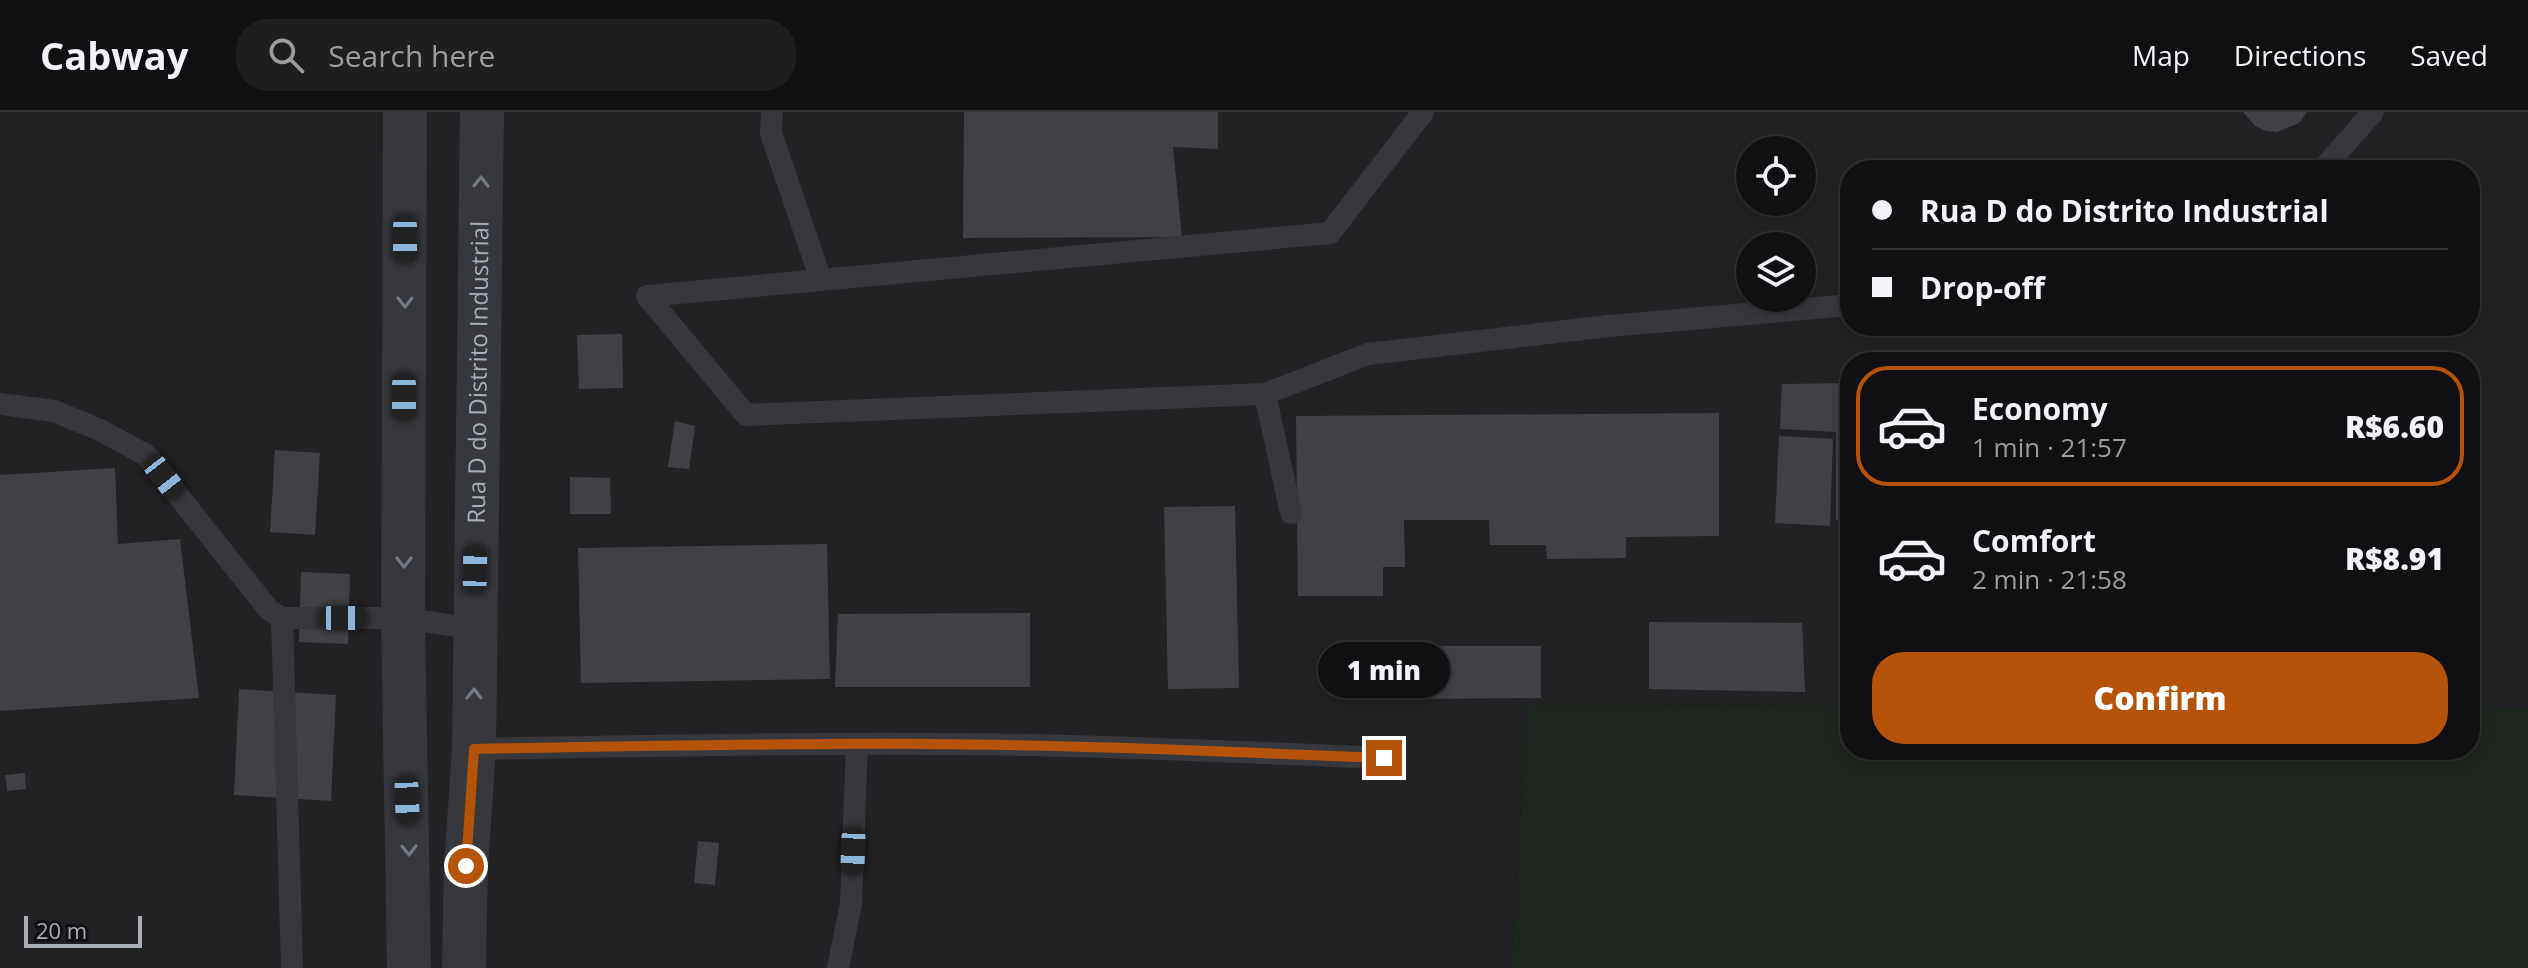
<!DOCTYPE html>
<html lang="en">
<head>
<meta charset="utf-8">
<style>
	:root { --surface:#101012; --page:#1e1e20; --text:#f1f3f6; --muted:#9c9d9f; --line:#303032; --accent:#b45309 }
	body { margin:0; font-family:"Open Sans",sans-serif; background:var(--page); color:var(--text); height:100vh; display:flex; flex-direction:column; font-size:30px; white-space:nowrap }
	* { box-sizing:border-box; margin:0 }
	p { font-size:26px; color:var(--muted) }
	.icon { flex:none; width:44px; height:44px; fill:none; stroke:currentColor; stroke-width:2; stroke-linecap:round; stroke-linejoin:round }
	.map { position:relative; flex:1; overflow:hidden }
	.sheet { position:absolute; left:1840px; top:240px; width:640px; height:408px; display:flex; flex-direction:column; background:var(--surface); border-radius:32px; box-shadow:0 4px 12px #0003,0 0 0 2px var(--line) }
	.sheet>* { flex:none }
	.banner { position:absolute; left:1840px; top:48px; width:640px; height:176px; border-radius:32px; box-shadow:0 4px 12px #0003,0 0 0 2px var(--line); display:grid; align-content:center; height:176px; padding:0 32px; background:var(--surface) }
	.tools { position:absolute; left:1736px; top:24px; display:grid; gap:16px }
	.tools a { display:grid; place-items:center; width:80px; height:80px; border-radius:50%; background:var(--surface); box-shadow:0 4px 12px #0003,0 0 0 2px var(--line); font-size:40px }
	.scale { position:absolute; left:24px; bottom:20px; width:118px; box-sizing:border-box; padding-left:8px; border:4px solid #a8adb8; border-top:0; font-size:22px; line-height:28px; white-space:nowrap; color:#a8adb8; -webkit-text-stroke:6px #111113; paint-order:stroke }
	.end { position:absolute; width:36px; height:36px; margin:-18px; border:10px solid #b45309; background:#fff; box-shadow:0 0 0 4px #fff }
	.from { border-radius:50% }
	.bubble { position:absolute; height:56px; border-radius:28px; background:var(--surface); box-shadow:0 4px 12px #0003,0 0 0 2px var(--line); font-size:26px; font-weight:800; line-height:56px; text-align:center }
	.car { position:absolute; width:24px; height:48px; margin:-24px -12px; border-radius:10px; box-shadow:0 0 6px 2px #0007; background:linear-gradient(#222 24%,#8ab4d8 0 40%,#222 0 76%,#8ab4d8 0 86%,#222 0) }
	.banner b { display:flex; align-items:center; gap:28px; height:76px; font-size:30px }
	.banner b+b { border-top:2px solid var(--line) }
	.banner i { width:20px; height:20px; background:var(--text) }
	ul { padding:14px 0 0; list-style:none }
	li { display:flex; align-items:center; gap:24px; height:120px; margin:0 16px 12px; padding:0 16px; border:4px solid transparent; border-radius:32px }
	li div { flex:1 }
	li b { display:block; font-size:30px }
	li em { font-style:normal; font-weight:800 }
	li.current { border-color:var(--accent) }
	li>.icon { width:72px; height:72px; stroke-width:1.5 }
	.action { display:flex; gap:16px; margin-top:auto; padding:16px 32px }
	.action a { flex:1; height:92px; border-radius:32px; background:var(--accent); color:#fff; font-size:32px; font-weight:800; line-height:92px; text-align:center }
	header { display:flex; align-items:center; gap:48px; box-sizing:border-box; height:112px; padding:0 40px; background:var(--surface); border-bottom:2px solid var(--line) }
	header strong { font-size:38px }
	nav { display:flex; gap:44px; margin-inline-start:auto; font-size:28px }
	.search { width:560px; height:72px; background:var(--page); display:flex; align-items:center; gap:20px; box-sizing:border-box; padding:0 28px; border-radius:32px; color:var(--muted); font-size:30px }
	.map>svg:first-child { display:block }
	.built { fill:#222225; fill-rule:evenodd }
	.green { fill:#1e261f }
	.building { fill:#404145 }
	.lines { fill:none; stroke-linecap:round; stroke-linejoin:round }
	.lane { stroke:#37383d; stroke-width:22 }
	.street { stroke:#37383d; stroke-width:44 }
	.oneway { stroke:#757881 }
	.route { stroke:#b45309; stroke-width:10 }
	.labels { text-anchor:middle; stroke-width:6; stroke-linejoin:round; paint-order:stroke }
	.street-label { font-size:24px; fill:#a8adb8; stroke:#111113 }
</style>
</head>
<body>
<header>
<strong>Cabway</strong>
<div class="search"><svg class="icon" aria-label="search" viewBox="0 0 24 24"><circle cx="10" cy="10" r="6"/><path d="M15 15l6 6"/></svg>Search here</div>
<nav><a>Map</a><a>Directions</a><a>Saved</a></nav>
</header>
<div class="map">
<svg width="2528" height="856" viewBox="0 0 2528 856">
	<rect width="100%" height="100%" fill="#161618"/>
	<path class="built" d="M0,0H2528V596H2470V250H1850V594L1527,593L1511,856H0ZM1750,38H1802V90H1750ZM1850,58H2470V214H1850ZM1750,134H1802V186H1750Z"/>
	<polygon class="green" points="1527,593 1850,594 1850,638 2470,638 2470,596 2528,596 2528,856 1511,856"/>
	<g class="building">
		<polygon points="964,0 1218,0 1218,37 1173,35 1182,125 963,126"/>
		<polygon points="2243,0 2307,0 2299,11 2277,20 2266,19 2255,14"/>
		<polygon points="622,222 623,276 579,277 577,223"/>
		<polygon points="1850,271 1850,408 1836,408 1836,320 1780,317 1782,272"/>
		<polygon points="1719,301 1719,424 1626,425 1626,446 1547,447 1546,433 1490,433 1489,408 1404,408 1405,455 1383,455 1383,484 1298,484 1296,304"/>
		<polygon points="675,309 695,314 689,357 668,355"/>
		<polygon points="1779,324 1833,327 1830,414 1775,411"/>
		<polygon points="275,338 320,341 315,423 270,420"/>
		<polygon points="115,356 118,432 180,427 199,586 0,599 0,363"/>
		<polygon points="570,365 610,366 611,402 570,402"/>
		<polygon points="1235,394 1239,576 1168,577 1164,395"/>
		<polygon points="827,432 830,567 581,571 578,436"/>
		<polygon points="301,460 350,462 348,532 299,530"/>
		<polygon points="1030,501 1030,575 835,575 838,502"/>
		<polygon points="1649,510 1802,511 1805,580 1649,577"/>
		<polygon points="1413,534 1541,534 1541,586 1414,587"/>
		<polygon points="239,577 336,583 331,689 234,683"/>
		<polygon points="25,661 26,677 7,679 5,663"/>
		<polygon points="698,729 719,731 715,773 694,771"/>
	</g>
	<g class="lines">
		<g class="lane">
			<polyline points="772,0 771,21 821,168"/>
			<polyline points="2322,58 2373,0"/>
			<polyline points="647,184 1330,121 1423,0"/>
			<polyline points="647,184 746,303 1265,282"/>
			<polyline points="0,292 54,299 100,318 146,343 269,498 282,506 403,506 474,517"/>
			<polyline points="1291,401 1265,282 1368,242 1609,214 1850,193"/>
			<polyline points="282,506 292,856"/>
			<path d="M474,637C626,634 778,631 929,632C1081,632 1233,640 1384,646"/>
			<polyline points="838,856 851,792 857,632"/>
		</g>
		<g class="street">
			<polyline points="405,0 403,506 409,856"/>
			<path id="s1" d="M464,856L466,754L474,637L482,0"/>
		</g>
	</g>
	<defs><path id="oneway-chevron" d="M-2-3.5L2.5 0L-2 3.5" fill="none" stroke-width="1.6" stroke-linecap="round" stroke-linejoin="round" transform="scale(2)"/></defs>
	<g class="oneway">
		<use href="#oneway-chevron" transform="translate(481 70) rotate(-89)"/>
		<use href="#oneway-chevron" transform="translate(405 190) rotate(90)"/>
		<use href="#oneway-chevron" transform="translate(404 450) rotate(90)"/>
		<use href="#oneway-chevron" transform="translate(474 582) rotate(-90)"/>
		<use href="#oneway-chevron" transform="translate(409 738) rotate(89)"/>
	</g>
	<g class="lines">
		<path class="route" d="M466,754L474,637C626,634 778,631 929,632C1081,633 1233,640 1384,646"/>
	</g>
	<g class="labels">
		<g class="street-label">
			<text dy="8" stroke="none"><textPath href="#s1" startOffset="596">Rua D do Distrito Industrial</textPath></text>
		</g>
	</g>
</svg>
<div class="tools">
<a><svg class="icon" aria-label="locate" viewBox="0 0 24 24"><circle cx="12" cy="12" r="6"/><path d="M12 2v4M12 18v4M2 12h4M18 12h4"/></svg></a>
<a><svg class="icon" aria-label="layers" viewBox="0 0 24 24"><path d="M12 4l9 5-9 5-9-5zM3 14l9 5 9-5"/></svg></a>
</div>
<div class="scale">20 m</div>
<i class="end from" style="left:466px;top:754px"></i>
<i class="end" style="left:1384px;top:646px"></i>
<div class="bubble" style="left:1318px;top:530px;width:132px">1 min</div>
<i class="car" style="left:405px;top:127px;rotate:180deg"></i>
<i class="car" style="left:404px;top:285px;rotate:180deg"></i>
<i class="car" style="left:164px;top:365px;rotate:142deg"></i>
<i class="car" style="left:475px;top:457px;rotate:1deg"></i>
<i class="car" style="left:343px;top:506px;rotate:90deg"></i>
<i class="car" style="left:407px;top:688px;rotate:178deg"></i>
<i class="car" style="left:853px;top:739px;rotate:182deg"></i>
<div class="banner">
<b><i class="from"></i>Rua D do Distrito Industrial</b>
<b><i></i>Drop-off</b>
</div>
<section class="sheet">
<ul>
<li class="current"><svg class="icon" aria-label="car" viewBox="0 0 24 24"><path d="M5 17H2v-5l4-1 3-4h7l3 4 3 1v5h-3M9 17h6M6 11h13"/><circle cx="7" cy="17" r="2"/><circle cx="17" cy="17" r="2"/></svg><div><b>Economy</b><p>1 min · 21:57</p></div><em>R$6.60</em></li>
<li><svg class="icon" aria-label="car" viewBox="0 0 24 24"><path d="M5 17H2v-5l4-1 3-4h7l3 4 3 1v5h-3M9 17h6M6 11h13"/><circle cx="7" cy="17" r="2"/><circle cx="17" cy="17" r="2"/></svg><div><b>Comfort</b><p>2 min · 21:58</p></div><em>R$8.91</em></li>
</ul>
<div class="action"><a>Confirm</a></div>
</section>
</div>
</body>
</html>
